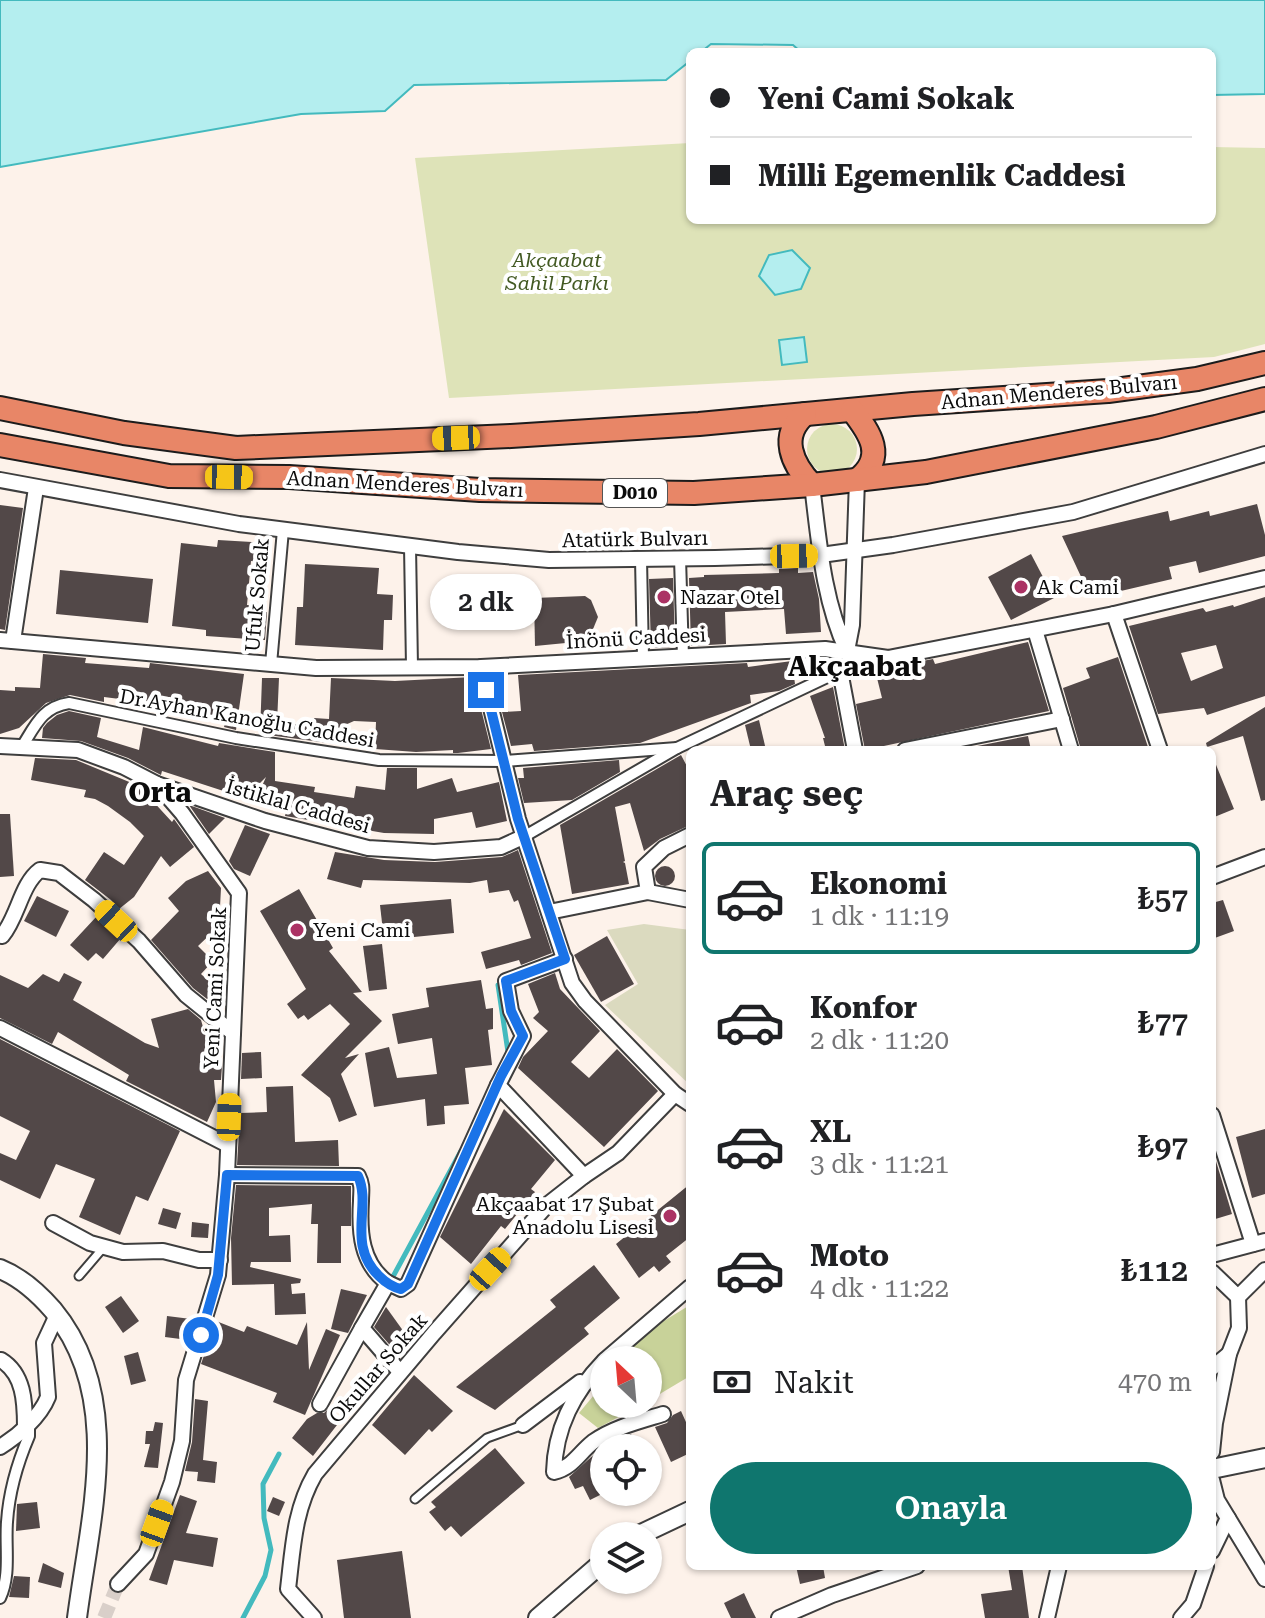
<!DOCTYPE html>
<html lang="tr">
<head>
<meta charset="utf-8">
<style>
	:root { --surface:#fff; --page:#f6f6f6; --text:#202124; --muted:#757577; --line:#e0e0e0; --accent:#0f766e }
	body { margin:0; font-family:"Roboto Serif",serif; background:var(--page); color:var(--text); height:100vh; display:flex; flex-direction:column; font-size:30px; white-space:nowrap }
	* { box-sizing:border-box; margin:0 }
	p { font-size:26px; color:var(--muted) }
	.icon { flex:none; width:44px; height:44px; fill:none; stroke:currentColor; stroke-width:2; stroke-linecap:round; stroke-linejoin:round }
	.map { position:relative; flex:1; overflow:hidden }
	.details { position:absolute; left:686px; top:746px; width:530px; height:824px; display:flex; flex-direction:column; background:var(--surface); border-radius:12px; box-shadow:0 2px 6px #0004 }
	.details>* { flex:none }
	.banner { position:absolute; left:686px; top:48px; width:530px; height:176px; border-radius:12px; box-shadow:0 2px 6px #0004; display:grid; align-content:center; height:176px; padding:0 24px; background:var(--surface) }
	.needle { width:52px; rotate:334deg }
	.buttons { position:absolute; left:590px; top:1346px; display:grid; gap:16px }
	.buttons a { display:grid; place-items:center; width:72px; height:72px; border-radius:50%; background:var(--surface); box-shadow:0 2px 6px #0004; font-size:40px }
	.end { position:absolute; width:36px; height:36px; margin:-18px; border:10px solid #1a73e8; background:#fff; box-shadow:0 0 0 4px #fff }
	.from { border-radius:50% }
	.bubble { position:absolute; height:56px; border-radius:28px; background:var(--surface); box-shadow:0 2px 6px #0004; font-size:26px; font-weight:600; line-height:56px; text-align:center }
	.car { position:absolute; width:24px; height:48px; margin:-24px -12px; border-radius:10px; box-shadow:0 0 6px 2px #0007; background:linear-gradient(#f5c518 24%,#345 0 40%,#f5c518 0 76%,#345 0 86%,#f5c518 0) }
	.banner b { display:flex; align-items:center; gap:28px; height:76px; font-size:30px }
	.banner b+b { border-top:2px solid var(--line) }
	.banner i { width:20px; height:20px; background:var(--text) }
	ul { padding:0; list-style:none }
	li { display:flex; align-items:center; gap:24px; height:112px; margin:0 16px 12px; padding:0 8px; border:4px solid transparent; border-radius:12px }
	li div { flex:1 }
	li b { display:block; font-size:30px }
	li em { font-style:normal; font-weight:600 }
	li.active { border-color:var(--accent) }
	li>.icon { width:72px; height:72px; stroke-width:1.5 }
	h2 { padding:0 24px; font-size:36px; line-height:96px }
	.pay { display:flex; align-items:center; gap:20px; height:88px; padding:0 24px; font-size:30px }
	.pay p { margin-inline-start:auto }
	.cta { display:flex; gap:16px; margin-top:auto; padding:16px 24px }
	.cta a { flex:1; height:92px; border-radius:48px; background:var(--accent); color:#fff; font-size:32px; font-weight:600; line-height:92px; text-align:center }
	.map>svg:first-child { display:block }
	.green { fill:#dee3b8 }
	.forest { fill:#c8d299 }
	.cemetery { fill:#dbdabf }
	.water { fill:#b4eeef; stroke:#43babe; stroke-width:2 }
	.lines { fill:none; stroke-linecap:round; stroke-linejoin:round }
	.stream { stroke:#43babe; stroke-width:5 }
	.building { fill:#524848; fill-rule:evenodd }
	.minor-tunnel { stroke:#d9cfc9; stroke-width:14; stroke-dasharray:14 7; stroke-linecap:butt }
	.service-casing { stroke:#3e3e3e; stroke-width:11 }
	.pedestrian-casing { stroke:#3e3e3e; stroke-width:14 }
	.minor-casing { stroke:#3e3e3e; stroke-width:18 }
	.tertiary-casing { stroke:#3e3e3e; stroke-width:22 }
	.trunk-casing { stroke:#1c1c1c; stroke-width:26 }
	.service { stroke:#fff; stroke-width:7 }
	.pedestrian { stroke:#fff; stroke-width:10 }
	.minor { stroke:#fff; stroke-width:14 }
	.tertiary { stroke:#fff; stroke-width:18 }
	.trunk { stroke:#e88667; stroke-width:22 }
	.route { stroke:#1a73e8; stroke-width:10 }
	.poi-dot { fill:#ab3264; stroke:#fff; stroke-width:3 }
	.labels { text-anchor:middle; stroke-width:8; stroke-linejoin:round; paint-order:stroke }
	.shield { fill:#fff; stroke:#545454; stroke-width:2 }
	.shield-label { font-size:18px; font-weight:bold; fill:#0b0b0b }
	.park-label { font-size:20px; font-style:italic; fill:#435a23; stroke:#fff }
	.street-label { font-size:20px; fill:#0b0b0b; stroke:#fff }
	.poi-label { font-size:20px; fill:#0b0b0b; stroke:#fff; text-anchor:start }
	.district-label { font-size:28px; font-weight:bold; fill:#0b0b0b; stroke:#fff }
</style>
</head>
<body>
<div class="map">
<svg width="1265" height="1618" viewBox="0 0 1265 1618">
	<rect width="100%" height="100%" fill="#fdf2ea"/>
	<g class="green">
		<polygon points="690,143 690,220 1212,220 1212,147 1265,148 1265,344 1214,357 449,398 415,158"/>
		<circle cx="832" cy="449" r="25"/>
	</g>
	<g class="forest">
		<polygon points="690,1305 690,1376 648,1401 648,1360 622,1360 644,1333"/>
		<polygon points="604,1383 604,1404 643,1404 598,1428 579,1413"/>
	</g>
	<polygon class="cemetery" points="644,924 690,930 690,1085 605,1005 638,984 607,930"/>
	<g class="water">
		<polygon points="0,0 1265,0 1265,94 1212,95 1212,52 801,52 793,45 711,44 701,52 690,52 690,61 666,80 414,85 385,111 301,114 0,167"/>
		<polygon points="792,250 810,268 801,289 775,295 759,276 769,255"/>
		<polygon points="804,337 807,362 782,365 779,340"/>
	</g>
	<g class="lines">
		<g class="stream">
			<polyline points="498,985 508,1052 507,1056"/>
			<polyline points="389,1284 461,1151"/>
			<polyline points="243,1618 265,1576 271,1550 264,1518 263,1484 279,1454"/>
		</g>
	</g>
	<g class="building">
		<polygon points="1257,504 1265,535 1265,556 1199,573 1196,561 1169,567 1172,579 1091,598 1062,536 1168,511 1170,521 1209,511 1210,516"/>
		<polygon points="0,505 23,508 5,630 0,629"/>
		<polygon points="218,540 271,543 269,563 251,561 247,605 253,605 252,611 267,612 265,640 206,636 206,630 172,626 181,543 217,547"/>
		<polygon points="1031,554 1054,598 1011,620 988,577"/>
		<polygon points="305,564 379,568 377,594 393,595 392,620 384,620 383,650 295,645 297,607 303,607"/>
		<polygon points="798,568 798,573 813,572 819,599 821,632 786,634 784,609 725,612 726,644 691,646 689,578 704,577 704,575 779,573 779,569"/>
		<polygon points="60,570 153,579 148,623 56,614"/>
		<polygon points="673,578 675,647 651,648 649,579"/>
		<polygon points="585,596 591,600 598,617 591,634 576,642 535,646 534,598"/>
		<path d="M1265,597V696L1207,715L1204,708L1158,714L1129,626L1203,608L1206,612L1233,605L1234,607ZM1216,645L1223,668L1191,681L1181,653Z"/>
		<polygon points="1028,642 1049,711 865,750 856,704 882,698 875,670 933,659 935,664"/>
		<polygon points="43,654 86,658 85,663 149,668 150,663 244,674 236,730 224,727 226,720 190,715 191,708 104,697 104,702 70,695 46,703 19,728 0,734 0,690 15,691 15,687 40,688"/>
		<polygon points="1118,657 1149,750 1081,750 1063,688 1090,678 1086,668"/>
		<polygon points="792,661 795,684 779,691 750,695 751,703 640,743 534,751 532,744 511,746 502,712 521,711 518,675 747,663 748,667"/>
		<polygon points="473,677 491,749 458,753 453,753 453,750 416,752 375,749 376,722 354,721 345,725 344,745 260,734 262,678 279,678 277,723 314,725 314,718 329,719 331,678 395,681"/>
		<polygon points="833,687 845,750 826,750 823,738 825,738 810,696"/>
		<polygon points="1265,707 1265,800 1261,801 1243,736 1207,747 1206,743"/>
		<polygon points="69,711 101,718 97,737 139,750 143,727 218,746 219,743 275,752 275,781 315,787 314,792 354,798 356,786 385,790 387,768 417,768 417,789 452,778 457,792 499,782 507,821 476,828 472,812 434,819 434,834 384,833 291,817 285,816 286,812 255,802 266,777 245,798 162,771 161,775 128,758 81,741 42,738 43,728 47,723 57,715"/>
		<polygon points="759,720 766,750 751,750 745,725"/>
		<polygon points="1028,736 1031,750 957,750"/>
		<polygon points="681,755 690,772 690,825 660,839 644,851 630,803 615,807 625,861 623,862 625,863 629,884 572,894 560,825"/>
		<polygon points="1212,755 1234,809 1212,818"/>
		<polygon points="35,758 76,760 139,786 172,822 174,819 194,847 170,867 161,856 134,897 119,909 111,900 85,880 104,852 124,865 144,836 130,822 108,806 95,799 84,797 86,790 31,780"/>
		<polygon points="619,760 620,772 572,800 524,803 518,778 524,778 523,768"/>
		<polygon points="189,805 225,818 209,834"/>
		<polygon points="0,814 10,814 14,876 0,877"/>
		<polygon points="245,825 270,834 250,876 234,869 229,861"/>
		<polygon points="518,850 552,953 521,965 519,960 486,969 481,952 531,938 518,900 514,902 509,890 489,893 487,880 470,883 363,880 361,888 327,879 335,852 384,860 435,862 502,857"/>
		<circle cx="665" cy="876" r="10"/>
		<polygon points="208,871 221,888 219,926 198,946 213,961 201,974 217,989 207,999 193,988 151,940 179,911 168,898 186,881"/>
		<polygon points="299,889 333,948 329,951 362,992 353,993 382,1021 345,1058 359,1054 341,1074 357,1115 339,1122 330,1098 301,1075 350,1024 330,1004 308,1020 304,1015 298,1019 287,1004 306,989 260,911"/>
		<polygon points="37,896 69,911 56,937 24,921"/>
		<polygon points="451,899 454,933 384,940 380,905"/>
		<polygon points="1223,900 1234,931 1212,939 1212,903"/>
		<polygon points="97,916 121,938 103,959 96,953 88,961 70,945"/>
		<polygon points="607,936 634,984 601,1002 574,955"/>
		<polygon points="382,944 387,989 369,991 363,946"/>
		<polygon points="64,973 82,982 73,1000 145,1043 159,1048 151,1019 188,1009 201,1020 213,1062 222,1066 221,1080 214,1080 216,1102 207,1122 126,1081 129,1075 58,1032 52,1044 0,1018 0,975 28,988 43,974 59,982"/>
		<polygon points="555,973 560,989 600,1031 571,1062 589,1078 617,1049 658,1091 604,1147 518,1068 523,1057 548,1031 533,1018 539,1012 528,984"/>
		<polygon points="481,980 486,1009 493,1008 493,1029 488,1030 492,1065 465,1068 469,1104 444,1106 445,1124 427,1126 425,1099 374,1107 365,1053 389,1047 397,1078 437,1074 432,1038 398,1044 392,1014 429,1007 426,988"/>
		<polygon points="0,1039 180,1131 148,1201 136,1196 120,1235 79,1217 95,1179 56,1164 40,1199 0,1180 0,1153 16,1160 30,1131 0,1116"/>
		<polygon points="261,1052 262,1078 241,1079 242,1053"/>
		<polygon points="293,1086 295,1142 338,1140 339,1166 237,1165 240,1113 267,1112 266,1087"/>
		<polygon points="504,1109 555,1160 531,1189 535,1192 505,1229 501,1226 471,1264 440,1237"/>
		<polygon points="1265,1129 1265,1194 1252,1198 1236,1137"/>
		<polygon points="1212,1158 1215,1158 1232,1214 1212,1220"/>
		<polygon points="690,1184 690,1237 666,1256 671,1262 659,1272 654,1266 639,1278 616,1244"/>
		<polygon points="236,1185 351,1186 351,1226 341,1226 341,1263 317,1263 318,1224 311,1224 312,1204 269,1208 269,1236 290,1235 291,1262 251,1262 250,1267 301,1279 300,1283 291,1284 292,1294 305,1293 306,1314 275,1315 274,1284 232,1285 231,1238"/>
		<polygon points="163,1208 181,1213 176,1229 158,1224"/>
		<polygon points="192,1222 209,1224 208,1238 191,1237"/>
		<polygon points="594,1265 620,1298 584,1328 589,1334 495,1410 456,1387 556,1307 550,1300"/>
		<polygon points="341,1289 367,1295 348,1333 331,1329"/>
		<polygon points="121,1296 139,1321 123,1333 105,1307"/>
		<polygon points="386,1307 409,1339 396,1352 374,1327"/>
		<polygon points="167,1316 191,1319 188,1340 165,1337"/>
		<polygon points="216,1321 244,1332 247,1326 297,1345 307,1322 309,1370 326,1329 340,1335 305,1415 273,1402 277,1393 201,1364"/>
		<polygon points="138,1352 146,1381 131,1385 124,1356"/>
		<polygon points="414,1375 453,1411 432,1432 429,1429 405,1455 372,1425"/>
		<polygon points="195,1399 208,1401 203,1460 217,1462 215,1483 197,1481 198,1472 185,1471 192,1442"/>
		<polygon points="329,1408 337,1425 313,1456 292,1438 307,1419 317,1413 324,1413"/>
		<polygon points="681,1411 690,1431 690,1453 671,1462 655,1427 667,1423 673,1415"/>
		<polygon points="155,1422 163,1423 158,1468 144,1467 150,1444 145,1444 146,1431 153,1431"/>
		<polygon points="631,1434 638,1448 604,1448 604,1493 590,1500 583,1486 575,1489 569,1477 599,1450"/>
		<polygon points="495,1448 525,1483 461,1537 451,1526 445,1531 429,1512 436,1507 431,1502"/>
		<polygon points="180,1495 197,1501 186,1533 218,1538 213,1567 174,1560 167,1585 149,1580"/>
		<polygon points="273,1497 285,1502 279,1516 267,1511"/>
		<polygon points="37,1502 40,1528 16,1531 17,1504"/>
		<polygon points="402,1551 411,1618 344,1618 337,1560"/>
		<polygon points="43,1563 64,1573 61,1588 38,1582"/>
		<polygon points="796,1566 823,1566 825,1578 800,1584"/>
		<polygon points="1008,1566 1022,1566 1029,1618 985,1618 981,1594 1012,1590"/>
		<polygon points="14,1576 30,1577 29,1598 9,1597"/>
		<polygon points="744,1593 750,1606 756,1618 731,1618 724,1603"/>
	</g>
	<g class="lines">
		<polyline class="minor-tunnel" points="104,1618 118,1584"/>
		<g class="service-casing">
			<g id="service">
				<polyline points="79,1276 103,1248"/>
				<polyline points="415,1499 487,1438 523,1425"/>
			</g>
		</g>
		<g class="pedestrian-casing">
			<g id="pedestrian">
				<polyline points="410,546 412,667"/>
				<polyline points="680,558 683,657"/>
				<polyline points="641,559 643,657"/>
				<polyline points="271,664 283,530"/>
				<path d="M23,745C36,724 43,707 69,703L236,738L379,760L504,761L677,748"/>
				<polyline points="525,836 677,748 840,671"/>
				<path d="M0,1598C11,1575 5,1547 7,1522C9,1491 17,1464 29,1436V1429L25,1427"/>
			</g>
		</g>
		<g class="minor-casing">
			<g id="minor">
				<polyline points="0,480 239,524 458,552 549,560 715,558 821,555 893,545 1073,512 1265,454"/>
				<path d="M812,485C819,541 823,600 847,651L852,625L857,480"/>
				<polyline points="1114,614 1160,750"/>
				<polyline points="1035,630 1071,750"/>
				<polyline points="0,640 316,668 481,667 825,649 888,658 1114,614 1265,578"/>
				<polyline points="13,641 36,488"/>
				<polyline points="481,667 518,819 572,983 585,1001 675,1094 690,1104"/>
				<polyline points="0,746 78,750 124,767 157,784 265,821 368,848 434,852 501,847 525,836"/>
				<polyline points="855,750 840,671 857,654"/>
				<polyline points="905,750 1062,719"/>
				<polyline points="1212,877 1265,857"/>
				<polyline points="648,892 644,867 664,848 690,835"/>
				<polyline points="549,912 648,892 690,900"/>
				<path d="M2,936C18,917 21,884 40,870L59,873L94,900L139,941L186,995L233,1033"/>
				<polyline points="565,959 506,981 511,1011 523,1036 498,1085 584,1176 618,1153 675,1094"/>
				<polyline points="0,1028 228,1145"/>
				<polyline points="1212,1115 1253,1244"/>
				<path d="M227,1175L358,1176C363,1186 361,1191 361,1201C359,1232 361,1264 388,1283L362,1328L400,1372"/>
				<polyline points="53,1223 90,1243 123,1252 163,1251 199,1260 220,1260"/>
				<polyline points="1212,1255 1265,1241"/>
				<polyline points="1212,1272 1238,1297"/>
				<polyline points="388,1283 401,1289 408,1284 498,1085"/>
				<polyline points="1238,1297 1265,1270"/>
				<path d="M1,1360C24,1374 25,1402 25,1427"/>
				<polyline points="605,1360 690,1287"/>
				<path d="M604,1361C574,1392 555,1427 554,1472C572,1468 579,1453 593,1442C612,1428 640,1421 663,1414"/>
				<polyline points="1212,1368 1229,1354"/>
				<polyline points="320,1404 362,1328"/>
				<polyline points="523,1425 580,1382"/>
				<path d="M0,1447C18,1436 40,1417 48,1397L44,1343L57,1315"/>
				<polyline points="1212,1452 1215,1423 1229,1354 1239,1328 1238,1297"/>
				<polyline points="1212,1480 1217,1500 1265,1579"/>
				<polyline points="1212,1551 1228,1518"/>
				<polyline points="118,1584 146,1554 172,1482 182,1441 186,1380 218,1275 227,1175 239,893 182,813 157,784"/>
				<path d="M314,1618L288,1589C293,1548 294,1510 315,1474L434,1333L547,1205L584,1176"/>
				<polyline points="779,1618 832,1595 917,1566"/>
				<polyline points="1047,1618 1059,1566"/>
				<polyline points="1181,1618 1193,1604 1206,1566"/>
			</g>
		</g>
		<g class="tertiary-casing">
			<g id="tertiary">
				<path d="M0,1269C20,1277 39,1294 53,1310C125,1397 90,1517 77,1618"/>
				<polyline points="1212,1469 1265,1458"/>
				<polyline points="637,1536 690,1511"/>
				<polyline points="538,1618 604,1561"/>
			</g>
		</g>
		<g class="trunk-casing">
			<g id="trunk">
				<polyline points="0,408 124,433 236,448 511,436 699,424 913,404 1108,391 1197,379 1265,363"/>
				<path d="M852,410C870,433 887,457 857,480"/>
				<path d="M805,414C779,436 792,464 812,485"/>
				<polyline points="0,445 169,476 289,477 480,490 694,493 812,485 926,472 1156,427 1265,399"/>
			</g>
		</g>
		<use href="#service" class="service"/>
		<use href="#pedestrian" class="pedestrian"/>
		<use href="#minor" class="minor"/>
		<use href="#tertiary" class="tertiary"/>
		<use href="#trunk" class="trunk"/>
	</g>
	<g class="lines">
		<path class="route" d="M201,1335L218,1275L227,1175L358,1176C372,1206 346,1244 379,1276C385,1282 392,1287 401,1289L408,1284L501,1076L523,1036L511,1011L506,981L565,959L518,819L486,690"/>
	</g>
	<g class="poi-dot">
		<circle cx="1021" cy="587" r="8"/>
		<circle cx="664" cy="597" r="8"/>
		<circle cx="297" cy="930" r="8"/>
		<circle cx="670" cy="1216" r="8"/>
	</g>
	<g class="labels">
		<rect class="shield" x="603" y="479" width="64" height="28" rx="6"/>
		<g class="shield-label">
			<text x="635" y="499">D010</text>
		</g>
		<g class="park-label">
			<text x="557" y="267">Akçaabat<tspan x="557" dy="23">Sahil Parkı</tspan></text>
		</g>
		<g class="street-label">
			<text transform="translate(1059 392) rotate(-5)" y="7">Adnan Menderes Bulvarı</text>
			<text transform="translate(405 484) rotate(3)" y="7">Adnan Menderes Bulvarı</text>
			<text transform="translate(635 539) rotate(-1)" y="7">Atatürk Bulvarı</text>
			<text transform="translate(257 595) rotate(-85)" y="7">Ufuk Sokak</text>
			<text transform="translate(636 638) rotate(-3)" y="7">İnönü Caddesi</text>
			<text transform="translate(247 718) rotate(10)" y="7">Dr.Ayhan Kanoğlu Caddesi</text>
			<text transform="translate(298 806) rotate(16)" y="7">İstiklal Caddesi</text>
			<text transform="translate(215 988) rotate(-87)" y="7">Yeni Cami Sokak</text>
			<text transform="translate(378 1368) rotate(-49)" y="7">Okullar Sokak</text>
		</g>
		<g class="poi-label">
			<text x="1037" y="594">Ak Cami</text>
			<text x="680" y="604">Nazar Otel</text>
			<text x="313" y="937">Yeni Cami</text>
			<text x="654" y="1211" text-anchor="end">Akçaabat 17 Şubat<tspan x="654" dy="23">Anadolu Lisesi</tspan></text>
		</g>
		<g class="district-label">
			<text x="855" y="676">Akçaabat</text>
			<text x="160" y="802">Orta</text>
		</g>
	</g>
</svg>
<div class="buttons">
<a><svg class="needle" viewBox="-14 -14 28 28"><path d="M0-13l5 13h-10z" fill="#e53935"/><path d="M0 13l5-13h-10z" fill="#757577"/></svg></a>
<a><svg class="icon" aria-label="locate" viewBox="0 0 24 24"><circle cx="12" cy="12" r="6"/><path d="M12 2v4M12 18v4M2 12h4M18 12h4"/></svg></a>
<a><svg class="icon" aria-label="layers" viewBox="0 0 24 24"><path d="M12 4l9 5-9 5-9-5zM3 14l9 5 9-5"/></svg></a>
</div>
<i class="end from" style="left:201px;top:1335px"></i>
<i class="end" style="left:486px;top:690px"></i>
<div class="bubble" style="left:430px;top:574px;width:112px">2 dk</div>
<i class="car" style="left:456px;top:438px;rotate:268deg"></i>
<i class="car" style="left:229px;top:477px;rotate:91deg"></i>
<i class="car" style="left:794px;top:556px;rotate:89deg"></i>
<i class="car" style="left:116px;top:921px;rotate:313deg"></i>
<i class="car" style="left:229px;top:1117px;rotate:2deg"></i>
<i class="car" style="left:490px;top:1269px;rotate:42deg"></i>
<i class="car" style="left:157px;top:1523px;rotate:20deg"></i>
<div class="banner">
<b><i class="from"></i>Yeni Cami Sokak</b>
<b><i></i>Milli Egemenlik Caddesi</b>
</div>
<section class="details">
<h2>Araç seç</h2>
<ul>
<li class="active"><svg class="icon" aria-label="car" viewBox="0 0 24 24"><path d="M5 17H2v-5l4-1 3-4h7l3 4 3 1v5h-3M9 17h6M6 11h13"/><circle cx="7" cy="17" r="2"/><circle cx="17" cy="17" r="2"/></svg><div><b>Ekonomi</b><p>1 dk · 11:19</p></div><em>₺57</em></li>
<li><svg class="icon" aria-label="car" viewBox="0 0 24 24"><path d="M5 17H2v-5l4-1 3-4h7l3 4 3 1v5h-3M9 17h6M6 11h13"/><circle cx="7" cy="17" r="2"/><circle cx="17" cy="17" r="2"/></svg><div><b>Konfor</b><p>2 dk · 11:20</p></div><em>₺77</em></li>
<li><svg class="icon" aria-label="car" viewBox="0 0 24 24"><path d="M5 17H2v-5l4-1 3-4h7l3 4 3 1v5h-3M9 17h6M6 11h13"/><circle cx="7" cy="17" r="2"/><circle cx="17" cy="17" r="2"/></svg><div><b>XL</b><p>3 dk · 11:21</p></div><em>₺97</em></li>
<li><svg class="icon" aria-label="car" viewBox="0 0 24 24"><path d="M5 17H2v-5l4-1 3-4h7l3 4 3 1v5h-3M9 17h6M6 11h13"/><circle cx="7" cy="17" r="2"/><circle cx="17" cy="17" r="2"/></svg><div><b>Moto</b><p>4 dk · 11:22</p></div><em>₺112</em></li>
</ul>
<div class="pay"><svg class="icon" aria-label="cash" viewBox="0 0 24 24"><path d="M3 7h18v10H3z"/><circle cx="12" cy="12" r="2"/></svg>Nakit<p>470 m</p></div>
<div class="cta"><a>Onayla</a></div>
</section>
</div>
</body>
</html>
